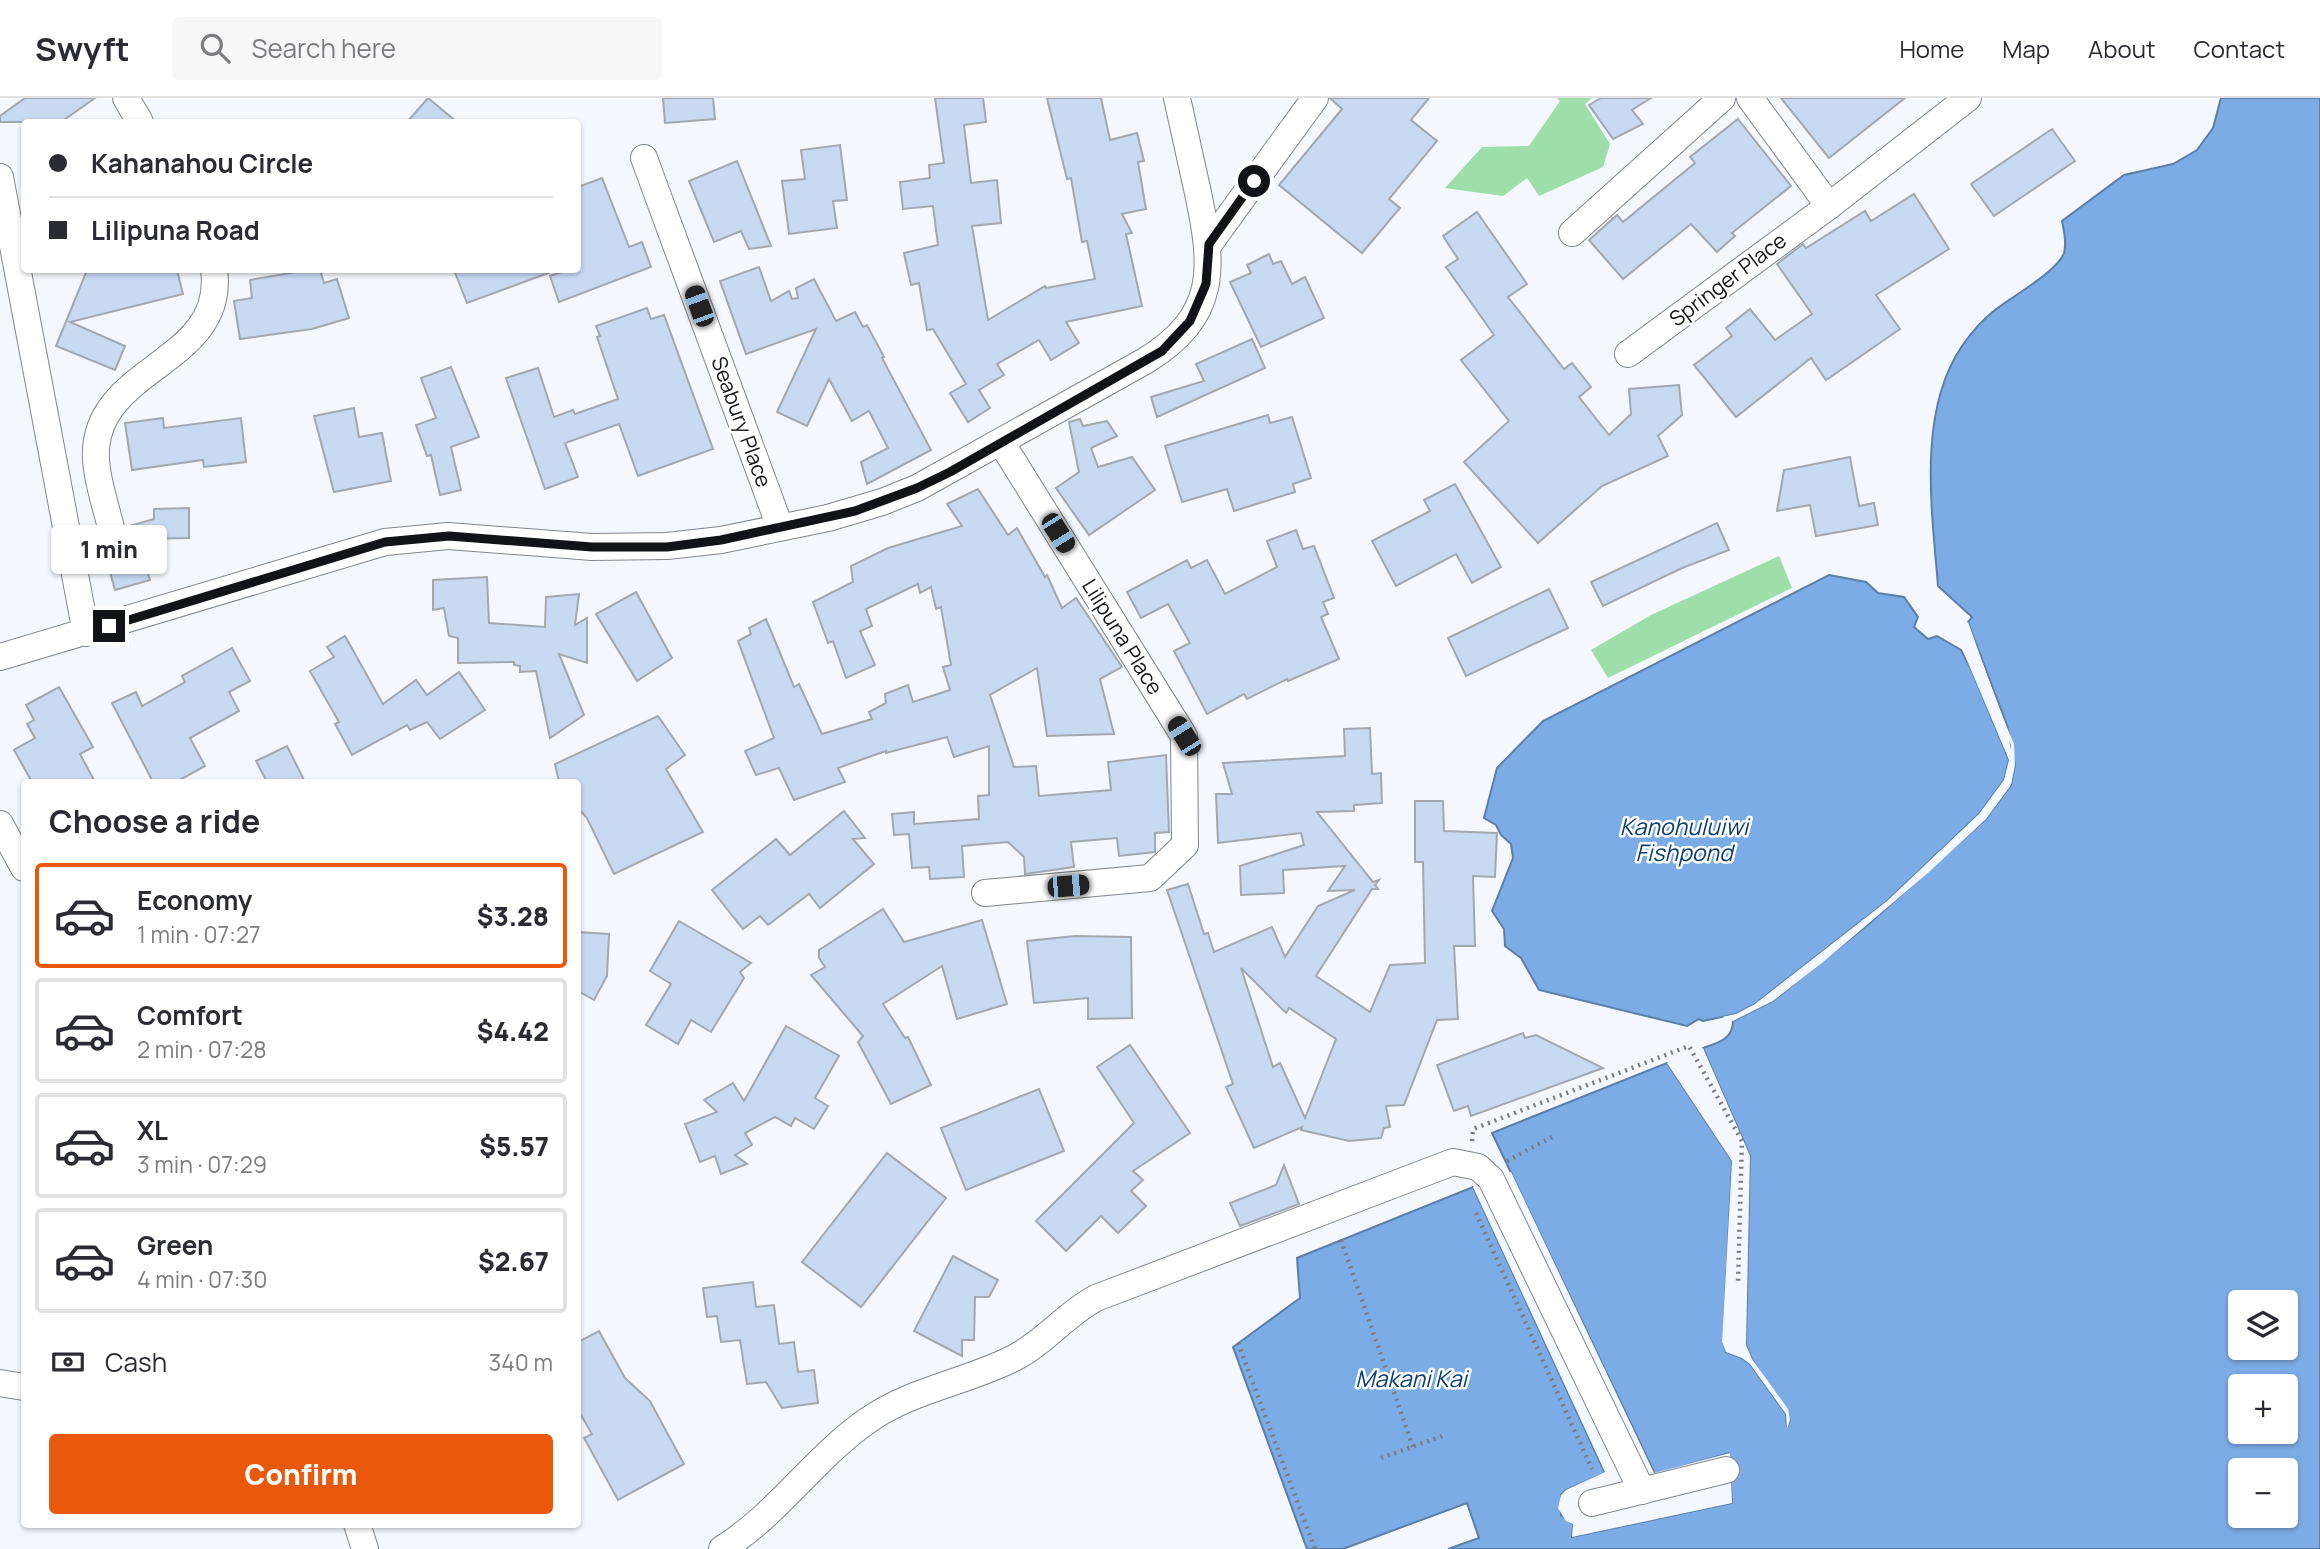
<!DOCTYPE html>
<html lang="en">
<head>
<meta charset="utf-8">
<style>
	:root { --surface:#fff; --page:#f7f7f7; --text:#2b2b33; --muted:#7c7c81; --line:#e1e1e2; --accent:#ea580c }
	body { margin:0; font-family:Manrope,sans-serif; background:var(--page); color:var(--text); height:100vh; display:flex; flex-direction:column; font-size:26px; white-space:nowrap }
	* { box-sizing:border-box; margin:0 }
	p { font-size:23px; color:var(--muted) }
	.icon { flex:none; width:38px; height:38px; fill:none; stroke:currentColor; stroke-width:2; stroke-linecap:round; stroke-linejoin:round }
	.map { position:relative; flex:1; overflow:hidden }
	.drawer { position:absolute; left:21px; top:681px; width:560px; height:749px; display:flex; flex-direction:column; background:var(--surface); border-radius:7px; box-shadow:0 2px 5px #0004 }
	.drawer>* { flex:none }
	.hud { position:absolute; left:21px; top:21px; width:560px; height:154px; border-radius:7px; box-shadow:0 2px 5px #0004; display:grid; align-content:center; height:154px; padding:0 28px; background:var(--surface) }
	.controls { position:absolute; left:2228px; top:1192px; display:grid; gap:14px }
	.controls a { display:grid; place-items:center; width:70px; height:70px; border-radius:7px; background:var(--surface); box-shadow:0 2px 5px #0004; font-size:35px }
	.end { position:absolute; width:32px; height:32px; margin:-16px; border:9px solid #121316; background:#fff; box-shadow:0 0 0 4px #fff }
	.from { border-radius:50% }
	.bubble { position:absolute; height:49px; border-radius:7px; background:var(--surface); box-shadow:0 2px 5px #0004; font-size:23px; font-weight:800; line-height:49px; text-align:center }
	.car { position:absolute; width:21px; height:42px; margin:-21px -10px; border-radius:9px; box-shadow:0 0 5px 2px #0007; background:linear-gradient(#222 24%,#8ab4d8 0 40%,#222 0 76%,#8ab4d8 0 86%,#222 0) }
	.hud b { display:flex; align-items:center; gap:24px; height:66px; font-size:26px }
	.hud b+b { border-top:2px solid var(--line) }
	.hud i { width:18px; height:18px; background:var(--text) }
	ul { padding:0; list-style:none }
	li { display:flex; align-items:center; gap:21px; height:105px; margin:0 14px 10px; padding:0 14px; border:4px solid var(--line); border-radius:7px }
	li div { flex:1 }
	li b { display:block; font-size:26px }
	li em { font-style:normal; font-weight:800 }
	li.selected { border-color:var(--accent) }
	li>.icon { width:63px; height:63px; stroke-width:1.5 }
	h2 { padding:0 28px; font-size:32px; line-height:84px }
	.pay { display:flex; align-items:center; gap:18px; height:77px; padding:0 28px; font-size:26px }
	.pay p { margin-inline-start:auto }
	.button { display:flex; gap:14px; margin-top:auto; padding:14px 28px }
	.button a { flex:1; height:80px; border-radius:7px; background:var(--accent); color:#fff; font-size:28px; font-weight:800; line-height:80px; text-align:center }
	header { display:flex; align-items:center; gap:42px; box-sizing:border-box; height:98px; padding:0 35px; background:var(--surface); border-bottom:2px solid var(--line) }
	header strong { font-size:33px }
	nav { display:flex; gap:38px; margin-inline-start:auto; font-size:24px }
	.search { width:490px; height:63px; background:var(--page); display:flex; align-items:center; gap:18px; box-sizing:border-box; padding:0 24px; border-radius:7px; color:var(--muted); font-size:26px }
	.map>svg:first-child { display:block }
	.green { fill:#9edea9 }
	.water { fill:#7cace6; stroke:#5c7ea8; stroke-width:2; fill-rule:evenodd }
	.pier { fill:#f4f8fe }
	.building { fill:#c8d9f2; stroke:#a3a8af; stroke-width:2; fill-rule:evenodd }
	.lines { fill:none; stroke-linecap:round; stroke-linejoin:round }
	.minor-casing { stroke:#81858c; stroke-width:28 }
	.path { stroke:#7a7c80; stroke-width:4.5; stroke-dasharray:2 5; stroke-linecap:butt }
	.minor { stroke:#fff; stroke-width:26 }
	.route { stroke:#121316; stroke-width:9 }
	.labels { text-anchor:middle; stroke-width:5; stroke-linejoin:round; paint-order:stroke }
	.street-label { font-size:21px; fill:#121316; stroke:#fff }
	.water-label { font-size:23px; font-style:italic; fill:#0c3f73; stroke:#fff }
</style>
</head>
<body>
<header>
<strong>Swyft</strong>
<div class="search"><svg class="icon" aria-label="search" viewBox="0 0 24 24"><circle cx="10" cy="10" r="6"/><path d="M15 15l6 6"/></svg>Search here</div>
<nav><a>Home</a><a>Map</a><a>About</a><a>Contact</a></nav>
</header>
<div class="map">
<svg width="2320" height="1451" viewBox="0 0 2320 1451">
	<rect width="100%" height="100%" fill="#f4f8fe"/>
	<g class="green">
		<polygon points="1557,0 1592,0 1585,6 1610,46 1603,69 1539,98 1527,80 1503,98 1445,90 1482,49 1529,48 1560,3"/>
		<polygon points="1779,458 1792,490 1608,580 1591,552 1651,517"/>
	</g>
	<g class="water">
		<path d="M2221,0H2320V1451H1448L1479,1440L1467,1405L1343,1451H1307L1233,1249L1300,1200L1297,1160L1473,1089L1605,1375L1566,1392L1561,1397V1417L1573,1426L1572,1439L1732,1405L1729,1355L1655,1376L1492,1035L1667,965L1732,1063L1723,1245L1726,1254L1742,1260L1750,1266L1786,1316L1787,1329L1790,1322L1752,1261L1746,1247L1750,1058L1703,950C1718,945 1733,941 1733,923L1773,903L1870,825L1986,721L2011,687L2015,667L2007,627L1968,524L1972,519L1938,488C1932,412 1917,314 1962,248C1971,235 1982,222 1995,212C2011,199 2057,174 2064,155C2067,145 2064,133 2062,123L2124,77L2173,66L2197,52L2213,30ZM2240,1204H2286V1250H2240ZM2240,1288H2286V1334H2240ZM2240,1372H2286V1418H2240Z"/>
		<polygon points="1829,477 1866,484 1878,495 1904,499 1918,519 1914,529 1928,541 1937,538 1961,552 1971,571 2009,662 2004,682 1979,716 1887,803 1755,906 1736,916 1703,923 1699,921 1687,928 1539,892 1521,860 1505,848 1504,831 1492,813 1513,760 1511,746 1501,737 1496,727 1484,720 1497,670 1543,623"/>
	</g>
	<g class="pier">
		<polygon points="1968,524 1998,608 2014,646 2015,667 2011,687 1986,721 1929,774 1822,865 1773,903 1733,923 1722,919 1736,916 1755,906 1887,803 1979,716 2004,682 2009,662 1961,548 1974,569 2011,657 2011,647 1994,609 1965,526"/>
		<polygon points="1703,950 1750,1058 1746,1247 1752,1261 1788,1311 1790,1322 1787,1331 1786,1316 1750,1266 1742,1260 1726,1254 1722,1244 1732,1063 1667,965 1671,963 1735,1062 1726,1244 1729,1251 1747,1259 1743,1247 1747,1058 1700,952"/>
		<polygon points="1511,1074 1654,1375 1730,1355 1732,1405 1572,1439 1573,1426 1566,1423 1558,1410 1561,1397 1566,1392 1605,1374 1473,1089 1476,1087 1609,1374 1607,1378 1564,1399 1562,1410 1568,1420 1576,1424 1576,1434 1729,1402 1726,1360 1652,1377 1508,1075"/>
	</g>
	<g class="building">
		<polygon points="25,0 95,0 61,24 0,24 0,18"/>
		<polygon points="428,0 457,24 407,24"/>
		<polygon points="663,0 713,0 715,21 665,25"/>
		<polygon points="935,0 983,0 986,24 964,27 971,85 997,82 1001,125 972,128 988,222 1045,188 1046,190 1095,181 1087,143 1082,144 1071,80 1067,81 1047,0 1101,0 1110,42 1137,35 1144,63 1138,64 1146,111 1122,116 1132,135 1126,136 1142,208 1066,224 1079,245 1051,262 1039,242 997,266 1004,277 979,292 990,310 968,324 950,295 966,286 933,231 927,232 919,185 911,187 904,155 938,147 933,108 903,111 900,84 930,80 929,67 944,65"/>
		<polygon points="1330,0 1429,0 1411,22 1437,43 1389,101 1400,110 1362,155 1279,87 1342,11"/>
		<polygon points="1601,0 1651,0 1632,12 1643,26 1613,41 1589,7"/>
		<polygon points="1781,0 1905,0 1829,60"/>
		<polygon points="1738,21 1791,88 1732,135 1735,138 1717,154 1691,126 1623,181 1589,142 1617,117 1623,124 1695,65 1690,59"/>
		<polygon points="2052,31 2075,63 1994,118 1971,86"/>
		<polygon points="840,47 847,102 833,103 837,130 789,136 782,83 805,81 801,52"/>
		<polygon points="737,63 771,148 749,151 741,133 714,144 689,83"/>
		<polygon points="602,80 629,149 642,144 651,169 559,204 550,178 568,172 578,172 578,89"/>
		<polygon points="1914,96 1949,151 1876,197 1900,231 1826,282 1811,260 1736,319 1694,267 1732,238 1726,230 1750,211 1775,242 1812,216 1777,166 1803,146 1806,150 1865,113 1871,123"/>
		<polygon points="1477,114 1527,186 1508,199 1564,271 1572,265 1591,289 1579,299 1609,337 1631,316 1629,291 1679,287 1682,317 1658,338 1668,358 1602,388 1538,445 1464,364 1509,323 1461,262 1494,237 1446,169 1458,161 1443,138"/>
		<polygon points="1269,156 1273,166 1281,163 1292,186 1305,179 1324,220 1261,249 1230,184 1251,175 1247,167"/>
		<polygon points="759,169 771,203 789,193 792,201 798,200 796,190 814,181 836,223 855,214 863,229 867,227 884,259 882,260 931,352 867,386 861,364 888,350 869,313 852,323 829,281 807,328 777,314 816,231 746,256 720,183"/>
		<polygon points="87,172 177,172 183,196 70,224 125,248 115,272 56,248"/>
		<polygon points="295,172 320,172 324,185 337,181 349,220 312,231 240,241 234,203 252,200 250,182 296,174"/>
		<polygon points="454,172 551,172 551,174 467,205"/>
		<polygon points="647,210 651,221 664,217 713,351 638,378 619,326 565,345 578,379 545,391 506,280 538,270 554,319 573,312 575,316 618,301 597,239 600,238 596,228"/>
		<polygon points="1252,241 1265,270 1157,319 1151,299 1204,283 1196,266"/>
		<polygon points="451,269 479,339 451,349 461,392 440,397 431,357 427,358 416,327 436,320 421,280"/>
		<polygon points="354,310 359,339 382,335 391,383 334,394 314,318"/>
		<polygon points="1268,317 1270,325 1292,319 1311,380 1293,386 1295,394 1234,413 1227,391 1182,404 1165,348"/>
		<polygon points="163,320 164,330 241,320 246,364 204,369 203,362 132,372 125,325"/>
		<polygon points="1080,321 1083,328 1107,323 1117,338 1091,350 1098,369 1132,359 1155,392 1089,437 1056,390 1079,374 1069,324"/>
		<polygon points="1850,359 1859,408 1874,405 1878,427 1816,438 1810,407 1777,413 1784,372"/>
		<polygon points="1455,386 1501,469 1472,485 1456,456 1396,488 1372,443 1430,413 1424,402"/>
		<polygon points="978,391 1008,437 1017,430 1045,479 1047,477 1062,510 1076,500 1122,569 1100,581 1114,636 1047,638 1037,570 990,597 1014,669 1036,668 1039,698 1111,692 1108,664 1166,657 1169,734 1155,735 1155,754 1119,758 1117,740 1071,744 1074,769 1025,776 1024,759 1008,744 962,748 964,779 930,781 929,769 912,770 909,736 894,737 892,716 914,714 914,726 979,721 978,698 989,697 989,648 954,659 947,639 886,655 886,653 838,670 845,684 794,702 779,670 756,677 745,653 774,640 738,543 751,536 749,530 766,521 794,589 799,586 822,636 872,621 869,614 886,605 885,596 908,587 913,604 950,592 943,569 951,567 941,509 936,511 931,489 920,495 918,486 866,511 872,528 860,533 875,567 846,580 833,543 828,545 813,504 853,484 851,468 888,450 962,428 947,406"/>
		<polygon points="189,410 189,440 137,441 150,482 115,492 101,442 114,445 121,442 126,429 154,421 154,411"/>
		<polygon points="1717,425 1729,452 1682,470 1603,508 1591,484"/>
		<polygon points="1296,432 1303,451 1314,448 1334,500 1323,504 1328,516 1321,519 1339,561 1288,583 1287,581 1247,601 1244,596 1207,616 1174,553 1190,545 1168,506 1141,520 1127,494 1187,462 1191,470 1207,462 1225,496 1277,469 1267,443"/>
		<polygon points="487,479 489,525 545,529 546,499 579,496 575,527 587,520 587,565 559,556 584,617 550,640 536,573 520,574 520,568 514,567 514,564 458,565 458,540 449,538 444,510 433,512 433,482"/>
		<polygon points="1549,491 1568,530 1466,578 1448,540"/>
		<polygon points="636,494 672,560 637,583 596,516"/>
		<polygon points="345,538 383,606 416,582 427,597 459,574 485,612 440,641 427,624 410,632 407,627 352,657 335,626 339,624 310,573 334,559 327,549"/>
		<polygon points="232,550 250,583 229,594 239,613 190,640 205,668 176,684 153,684 112,605 136,594 142,608 185,584 182,578"/>
		<polygon points="59,589 93,649 80,656 95,684 32,684 14,652 35,640 27,626 34,622 26,607"/>
		<polygon points="658,618 685,657 666,671 703,734 614,776 587,720 578,710 578,684 559,684 555,666"/>
		<path d="M1370,630L1372,676L1381,675L1382,705L1354,707V713L1317,714L1373,784L1379,782L1375,787L1378,791H1372L1316,878L1370,914L1390,867L1425,865L1423,764H1415V703H1443L1444,733L1497,735L1495,779L1473,778L1475,848H1454L1458,921L1437,922L1404,1007L1386,1008L1390,1029L1384,1030L1381,1040L1349,1043L1301,1032L1302,1029L1254,1050L1226,989L1233,986L1167,792L1188,786L1204,836L1208,835L1214,854L1272,829L1285,859L1318,808L1355,792L1328,793L1345,768L1283,772L1284,795L1241,797L1240,768L1304,747L1301,735L1218,745L1216,696H1232L1223,665L1345,658L1344,631ZM1241,870L1286,915L1289,910L1336,941L1305,1020L1280,965L1273,969Z"/>
		<polygon points="287,648 305,684 267,684 256,663"/>
		<polygon points="844,713 865,740 853,741 874,766 820,810 809,796 768,827 760,818 743,831 712,792 776,741 790,757"/>
		<polygon points="883,811 904,844 982,822 1007,906 957,921 942,868 883,906 905,940 908,939 931,987 891,1006 858,944 863,938 811,877 825,869 819,860 819,852"/>
		<polygon points="679,823 751,865 740,874 744,880 711,934 691,922 678,946 646,927 671,886 650,873"/>
		<polygon points="578,834 609,836 607,878 594,902 578,893"/>
		<polygon points="1075,838 1131,839 1132,920 1088,921 1088,900 1034,905 1027,843"/>
		<polygon points="786,928 839,958 815,1000 828,1008 814,1031 795,1020 791,1028 775,1019 745,1035 752,1047 735,1057 747,1066 721,1076 715,1058 700,1064 685,1026 717,1014 704,1002 733,985 744,1003"/>
		<polygon points="1523,935 1525,940 1536,937 1603,970 1471,1018 1468,1008 1454,1013 1437,967"/>
		<polygon points="1130,947 1190,1035 1133,1073 1143,1082 1131,1093 1146,1108 1118,1135 1101,1118 1066,1153 1036,1123 1134,1025 1097,969"/>
		<polygon points="1039,991 1064,1053 966,1092 941,1030"/>
		<polygon points="887,1055 946,1100 861,1209 802,1164"/>
		<polygon points="1284,1067 1299,1106 1240,1128 1230,1105 1276,1087"/>
		<polygon points="953,1158 998,1182 989,1199 975,1199 974,1242 962,1242 962,1258 914,1233"/>
		<polygon points="753,1184 756,1209 774,1207 779,1246 794,1244 798,1274 814,1272 818,1305 782,1310 766,1284 747,1286 740,1242 721,1244 717,1218 707,1219 703,1190"/>
		<polygon points="599,1233 625,1280 650,1303 684,1366 618,1402 584,1340 592,1336 578,1312 578,1244"/>
	</g>
	<g class="lines">
		<g class="minor-casing">
			<g id="minor">
				<polyline points="126,0 140,24"/>
				<polyline points="1750,0 1829,108"/>
				<polyline points="644,60 780,429"/>
				<polyline points="0,79 86,535"/>
				<polyline points="1572,135 1722,0"/>
				<polyline points="1209,146 1315,0"/>
				<polyline points="1628,256 1829,108 1968,0"/>
				<path d="M111,430C106,408 97,384 96,361C91,268 227,267 214,172"/>
				<path d="M0,559L385,444L448,438L592,449L667,448L721,442L828,420L882,404L917,390L1145,263C1218,218 1214,171 1198,95C1191,63 1184,32 1177,0"/>
				<polyline points="0,726 24,770"/>
				<polyline points="985,795 1150,780 1185,747 1184,638 1001,344"/>
				<polyline points="0,1285 24,1289"/>
				<polyline points="1592,1405 1726,1372"/>
				<polyline points="357,1426 365,1451"/>
				<path d="M722,1451C777,1417 814,1360 867,1323C910,1292 967,1284 1014,1260C1045,1244 1066,1216 1096,1200L1453,1064L1478,1069L1491,1081L1642,1393"/>
			</g>
		</g>
		<g class="path">
			<polyline points="1472,1043 1473,1031 1689,948 1742,1043 1738,1185"/>
			<polyline points="1507,1063 1552,1039"/>
			<polyline points="1476,1115 1592,1371"/>
			<polyline points="1341,1142 1413,1349"/>
			<polyline points="1238,1245 1315,1451"/>
			<polyline points="1381,1360 1445,1337"/>
		</g>
		<use href="#minor" class="minor"/>
	</g>
	<g class="lines">
		<polyline class="route" points="109,528 385,444 449,438 592,449 667,449 721,442 855,413 917,390 950,374 1162,253 1190,223 1206,186 1209,146 1254,83"/>
	</g>
	<g class="labels">
		<g class="street-label">
			<text transform="translate(1728 182) rotate(-37)" y="7">Springer Place</text>
			<text transform="translate(741 324) rotate(70)" y="7">Seabury Place</text>
			<text transform="translate(1122 539) rotate(58)" y="7">Lilipuna Place</text>
		</g>
		<g class="water-label">
			<text x="1684" y="737">Kanohuluiwi<tspan x="1684" dy="26">Fishpond</tspan></text>
			<text x="1411" y="1289">Makani Kai</text>
		</g>
	</g>
</svg>
<div class="controls">
<a><svg class="icon" aria-label="layers" viewBox="0 0 24 24"><path d="M12 4l9 5-9 5-9-5zM3 14l9 5 9-5"/></svg></a>
<a>+</a>
<a>−</a>
</div>
<i class="end from" style="left:1254px;top:83px"></i>
<i class="end" style="left:109px;top:528px"></i>
<div class="bubble" style="left:51px;top:427px;width:116px">1 min</div>
<i class="car" style="left:699px;top:208px;rotate:340deg"></i>
<i class="car" style="left:1058px;top:435px;rotate:148deg"></i>
<i class="car" style="left:1184px;top:638px;rotate:328deg"></i>
<i class="car" style="left:1068px;top:788px;rotate:85deg"></i>
<div class="hud">
<b><i class="from"></i>Kahanahou Circle</b>
<b><i></i>Lilipuna Road</b>
</div>
<section class="drawer">
<h2>Choose a ride</h2>
<ul>
<li class="selected"><svg class="icon" aria-label="car" viewBox="0 0 24 24"><path d="M5 17H2v-5l4-1 3-4h7l3 4 3 1v5h-3M9 17h6M6 11h13"/><circle cx="7" cy="17" r="2"/><circle cx="17" cy="17" r="2"/></svg><div><b>Economy</b><p>1 min · 07:27</p></div><em>$3.28</em></li>
<li><svg class="icon" aria-label="car" viewBox="0 0 24 24"><path d="M5 17H2v-5l4-1 3-4h7l3 4 3 1v5h-3M9 17h6M6 11h13"/><circle cx="7" cy="17" r="2"/><circle cx="17" cy="17" r="2"/></svg><div><b>Comfort</b><p>2 min · 07:28</p></div><em>$4.42</em></li>
<li><svg class="icon" aria-label="car" viewBox="0 0 24 24"><path d="M5 17H2v-5l4-1 3-4h7l3 4 3 1v5h-3M9 17h6M6 11h13"/><circle cx="7" cy="17" r="2"/><circle cx="17" cy="17" r="2"/></svg><div><b>XL</b><p>3 min · 07:29</p></div><em>$5.57</em></li>
<li><svg class="icon" aria-label="car" viewBox="0 0 24 24"><path d="M5 17H2v-5l4-1 3-4h7l3 4 3 1v5h-3M9 17h6M6 11h13"/><circle cx="7" cy="17" r="2"/><circle cx="17" cy="17" r="2"/></svg><div><b>Green</b><p>4 min · 07:30</p></div><em>$2.67</em></li>
</ul>
<div class="pay"><svg class="icon" aria-label="cash" viewBox="0 0 24 24"><path d="M3 7h18v10H3z"/><circle cx="12" cy="12" r="2"/></svg>Cash<p>340 m</p></div>
<div class="button"><a>Confirm</a></div>
</section>
</div>
</body>
</html>
